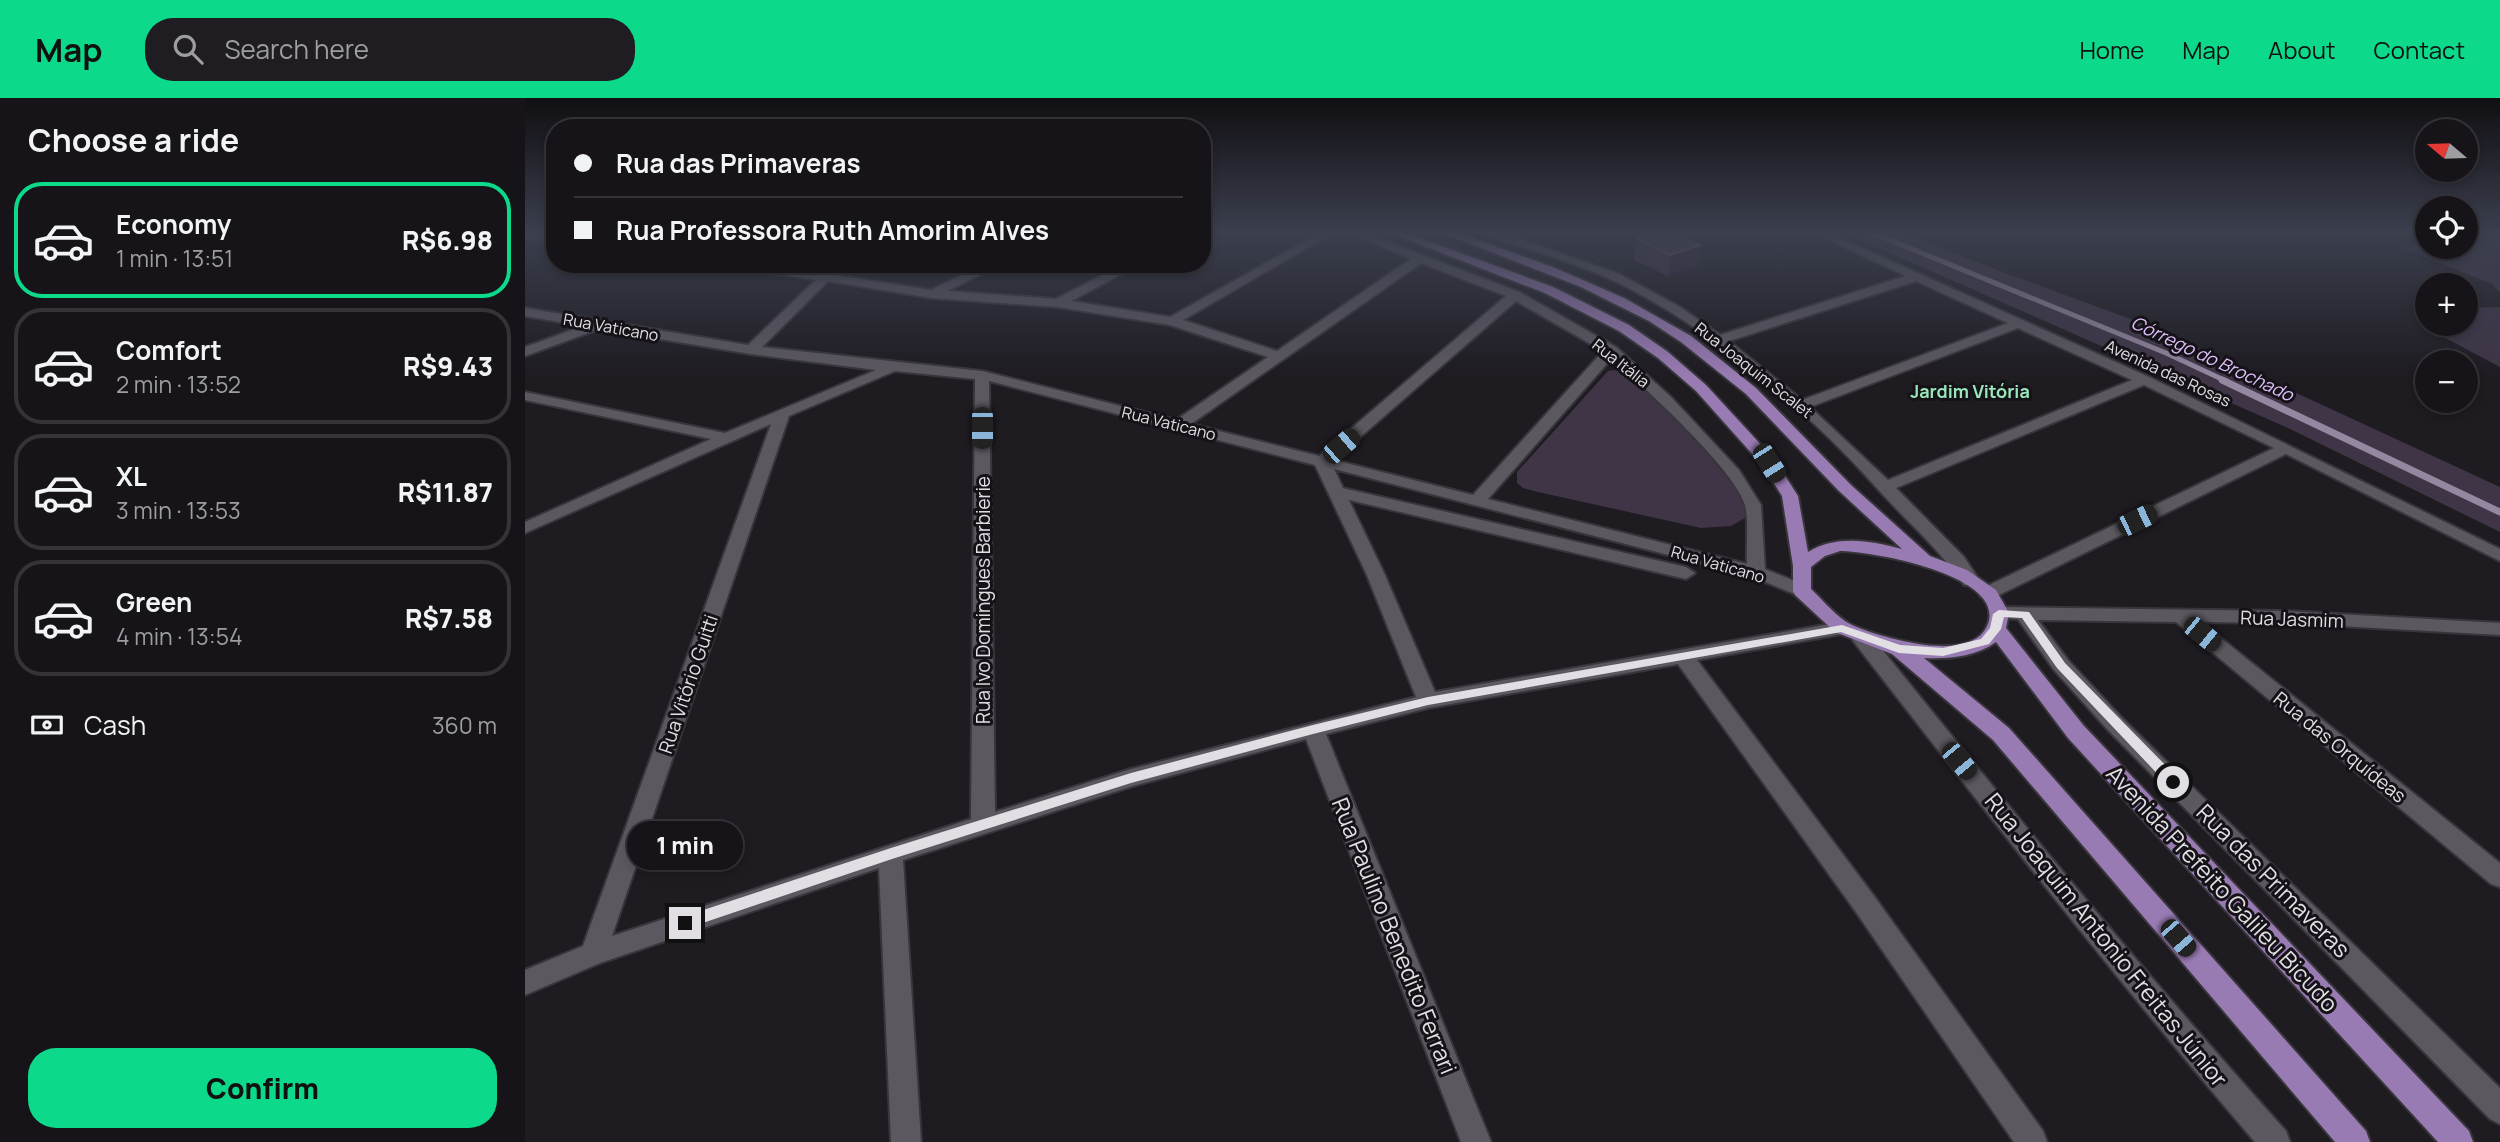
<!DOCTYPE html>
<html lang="en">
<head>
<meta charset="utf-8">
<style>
	:root { --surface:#161419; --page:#1f1d22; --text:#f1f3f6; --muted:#9e9ea2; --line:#353338; --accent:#0cd98a }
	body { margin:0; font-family:Manrope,sans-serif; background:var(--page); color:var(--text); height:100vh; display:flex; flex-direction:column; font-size:26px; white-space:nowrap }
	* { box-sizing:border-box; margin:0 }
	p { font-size:23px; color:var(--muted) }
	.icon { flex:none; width:38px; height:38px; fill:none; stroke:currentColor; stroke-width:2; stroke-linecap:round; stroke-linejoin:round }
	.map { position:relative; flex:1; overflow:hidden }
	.drawer { display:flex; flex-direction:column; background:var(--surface); width:525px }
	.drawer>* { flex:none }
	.banner { position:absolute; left:21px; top:21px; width:665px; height:154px; border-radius:28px; box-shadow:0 4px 10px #0003,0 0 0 2px var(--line); display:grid; align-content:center; height:154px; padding:0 28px; background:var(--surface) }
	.needle { width:46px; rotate:289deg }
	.buttons { position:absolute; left:1890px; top:21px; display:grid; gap:14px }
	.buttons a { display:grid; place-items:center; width:63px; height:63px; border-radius:50%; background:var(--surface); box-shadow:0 4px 10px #0003,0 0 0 2px var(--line); font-size:35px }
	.end { position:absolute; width:32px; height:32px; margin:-16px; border:9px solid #e1dfe3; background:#111; box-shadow:0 0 0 4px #111 }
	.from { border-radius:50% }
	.bubble { position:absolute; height:49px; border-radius:24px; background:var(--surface); box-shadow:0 4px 10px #0003,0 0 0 2px var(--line); font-size:23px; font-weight:800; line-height:49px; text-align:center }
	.car { position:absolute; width:21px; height:42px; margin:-21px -10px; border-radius:9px; box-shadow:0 0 5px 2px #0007; background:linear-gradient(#222 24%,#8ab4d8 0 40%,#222 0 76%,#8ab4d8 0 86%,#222 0) }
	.banner b { display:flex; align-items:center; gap:24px; height:66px; font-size:26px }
	.banner b+b { border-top:2px solid var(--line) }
	.banner i { width:18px; height:18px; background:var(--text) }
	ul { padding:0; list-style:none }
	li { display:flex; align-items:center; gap:21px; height:116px; margin:0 14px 10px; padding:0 14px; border:4px solid var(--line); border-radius:28px }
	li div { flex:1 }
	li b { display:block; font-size:26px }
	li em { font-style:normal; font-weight:800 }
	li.active { border-color:var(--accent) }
	li>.icon { width:63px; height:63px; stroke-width:1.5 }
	h2 { padding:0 28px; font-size:32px; line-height:84px }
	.pay { display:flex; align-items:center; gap:18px; height:77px; padding:0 28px; font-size:26px }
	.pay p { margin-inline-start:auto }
	.primary-button { display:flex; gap:14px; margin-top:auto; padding:14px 28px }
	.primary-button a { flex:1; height:80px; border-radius:28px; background:var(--accent); color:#111; font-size:28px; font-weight:800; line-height:80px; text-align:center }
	header { display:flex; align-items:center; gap:42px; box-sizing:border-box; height:98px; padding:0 35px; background:var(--accent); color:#111 }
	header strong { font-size:33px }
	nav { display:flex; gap:38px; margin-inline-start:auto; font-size:24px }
	.search { width:490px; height:63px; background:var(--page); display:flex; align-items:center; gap:18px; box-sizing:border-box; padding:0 24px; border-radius:28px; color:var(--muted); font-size:26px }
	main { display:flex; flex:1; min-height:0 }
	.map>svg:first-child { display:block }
	.green { fill:#3f3547 }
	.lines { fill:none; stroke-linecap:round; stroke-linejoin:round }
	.stream-far1 { stroke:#9487a0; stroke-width:5 }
	.stream { stroke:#9487a0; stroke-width:7 }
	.pedestrian-casing { stroke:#38363b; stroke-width:4 }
	.minor-casing { stroke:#38363b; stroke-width:4 }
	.primary-casing { stroke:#38363b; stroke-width:4 }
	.pedestrian { fill:#5c5860; fill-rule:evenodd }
	.minor { fill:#5c5860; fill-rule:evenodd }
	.primary { fill:#997bb3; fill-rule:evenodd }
	.wall { fill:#41324d }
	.shaded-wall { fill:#2c2135 }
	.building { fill:#52455d; stroke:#695d72; stroke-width:2 }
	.route { fill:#e1dfe3 }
	.labels { text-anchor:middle; stroke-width:6; stroke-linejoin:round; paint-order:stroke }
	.far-street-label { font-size:16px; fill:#e1dfe3; stroke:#151218 }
	.far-water-label { font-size:18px; font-style:italic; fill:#dec0fa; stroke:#151218 }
	.far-neighbourhood-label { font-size:18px; font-weight:bold; fill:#99e8bb; stroke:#151218 }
	.street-label { font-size:19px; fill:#e1dfe3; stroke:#151218 }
	.near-street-label { font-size:23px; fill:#e1dfe3; stroke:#151218 }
</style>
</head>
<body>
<header>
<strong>Map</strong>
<div class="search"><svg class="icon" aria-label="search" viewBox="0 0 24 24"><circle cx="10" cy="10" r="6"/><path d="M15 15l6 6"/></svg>Search here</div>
<nav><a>Home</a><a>Map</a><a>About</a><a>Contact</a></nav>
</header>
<main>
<section class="drawer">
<h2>Choose a ride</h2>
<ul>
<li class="active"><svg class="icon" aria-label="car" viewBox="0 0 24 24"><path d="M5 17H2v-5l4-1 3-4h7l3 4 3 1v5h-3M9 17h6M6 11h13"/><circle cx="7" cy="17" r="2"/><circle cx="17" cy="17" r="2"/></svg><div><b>Economy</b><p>1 min · 13:51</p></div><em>R$6.98</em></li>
<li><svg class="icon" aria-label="car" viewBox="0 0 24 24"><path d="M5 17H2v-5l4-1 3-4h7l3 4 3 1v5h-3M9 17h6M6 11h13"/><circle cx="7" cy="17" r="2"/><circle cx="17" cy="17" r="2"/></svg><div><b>Comfort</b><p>2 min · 13:52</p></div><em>R$9.43</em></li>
<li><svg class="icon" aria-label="car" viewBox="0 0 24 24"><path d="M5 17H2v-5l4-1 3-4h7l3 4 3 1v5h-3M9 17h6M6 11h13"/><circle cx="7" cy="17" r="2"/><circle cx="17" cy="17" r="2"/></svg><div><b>XL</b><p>3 min · 13:53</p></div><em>R$11.87</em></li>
<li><svg class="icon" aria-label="car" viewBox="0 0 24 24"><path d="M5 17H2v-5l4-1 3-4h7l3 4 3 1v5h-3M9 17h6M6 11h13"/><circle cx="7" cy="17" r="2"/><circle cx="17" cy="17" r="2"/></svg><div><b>Green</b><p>4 min · 13:54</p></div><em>R$7.58</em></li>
</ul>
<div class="pay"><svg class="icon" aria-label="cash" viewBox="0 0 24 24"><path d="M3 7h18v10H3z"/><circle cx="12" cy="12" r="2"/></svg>Cash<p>360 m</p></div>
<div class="primary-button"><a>Confirm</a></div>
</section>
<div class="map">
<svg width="1975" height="1044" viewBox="0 0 1975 1044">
	<rect width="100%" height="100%" fill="#1e1b21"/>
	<g class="green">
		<polygon points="1315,133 1372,133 1483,176 1630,230 1975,389 1975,434 1763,330"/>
		<polygon points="1941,133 1975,133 1975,195 1967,186 1881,151 1902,142 1902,149 1941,149"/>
		<polygon points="1975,209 1975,269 1900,229 1897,218 1902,215 1902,226 1941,226 1941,210"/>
		<path d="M1099,271C1123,290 1208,378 1218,404C1220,409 1220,415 1220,420L1206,428L1176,430L1013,394L998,390L992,385V374L1083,273Z"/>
	</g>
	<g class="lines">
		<polyline class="stream-far1" points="1343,133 1641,255 1701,283"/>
		<polyline class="stream" points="1697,282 1975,414"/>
		<g class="pedestrian-casing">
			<polygon id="pedestrian" points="813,389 1161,469 1170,475 1161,481 807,398 805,394"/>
		</g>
		<g class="minor-casing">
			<g id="minor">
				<polygon points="0,133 30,137 30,143 0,139"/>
				<path d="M798,133H811L658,222L752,253L886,161L820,133H834L994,194L1091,249L1147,300L1214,372L1236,407L1240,471L1284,489L1286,493L1277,499L1225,478L809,371L859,475L910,594L1317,524L1324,526L1327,530L1324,534L1317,536L1172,562L1349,798L1518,1033L1522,1044H1489L1331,814L1153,566L903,610L801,636L966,1044H936L781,641L608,688L378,762L396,1044H366L354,770L75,865L0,897V872L58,848L246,326L0,435V424L186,341L0,302V294L200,335L351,272L226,256L74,231L0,258V249L58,228L0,218V210L223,247L291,182L214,170L208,166H238L298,175L307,166H320L309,177L406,192L461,166H477L422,193L531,201L599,166H615L546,203L645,219ZM896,165L981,198L794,358L666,326ZM303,183L407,200L533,209L645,227L743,259L651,322L457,273L237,249ZM991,203L1078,253L948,397L809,362ZM1087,260C1118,289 1208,369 1220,407C1224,421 1221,450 1222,466L963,401ZM370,273L450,281L446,721L87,838L264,318ZM464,283L790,367L841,475L891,599L606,671L470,714Z"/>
				<path d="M957,133H973L1094,176L1155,209L1195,237L1381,178L1285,133H1299L1624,279L1975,451V463L1761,356L1470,499H1456L1454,495L1456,491L1749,350L1619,287L1371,390L1439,459L1455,483L1453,487H1439C1414,450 1380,422 1351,389C1284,314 1191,235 1100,188C1070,173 1038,162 1007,152C991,146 970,143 957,133ZM1391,183L1483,225L1277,302L1204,243ZM1493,230L1607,282L1363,382L1285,309Z"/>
				<polygon points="1474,509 1759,513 1975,525 1975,537 1759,525 1676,524 1975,765 1975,789 1966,786 1651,524 1513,522 1543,562 1598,621 1975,990 1975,1026 1965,1021 1582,631 1529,572 1493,521 1467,519 1464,515 1467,511"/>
				<path d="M1336,533L1343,534C1479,703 1616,872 1761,1033L1765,1044H1730C1591,882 1460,713 1329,544L1326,539L1329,534Z"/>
			</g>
		</g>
		<g class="primary-casing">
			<path id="primary" d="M860,133H875L1028,189L1104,227L1143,254L1181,287L1250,362L1273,398L1283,454C1312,436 1347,443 1377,451L1314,393L1221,296L1156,244L1124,223L1056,189L913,133H928L1030,170L1099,200L1166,238L1231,290L1326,387L1405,458L1442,472L1471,492L1484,515L1481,530L1559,628L1944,1033L1948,1044H1913L1543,640L1471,544C1450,559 1424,561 1399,560L1484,630L1841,1033L1845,1044H1810L1468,642L1367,556L1310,534L1270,497L1268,493V468L1257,398L1238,368L1171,293L1133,260L1094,233L1020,195ZM1315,453C1345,453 1485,477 1462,528C1445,567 1354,539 1327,527C1312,520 1298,502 1286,491V469L1300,458Z"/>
		</g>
		<use href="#pedestrian" class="pedestrian"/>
		<use href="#minor" class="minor"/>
		<use href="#primary" class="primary"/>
	</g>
	<polygon class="wall" points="1111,141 1175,147 1173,168 1143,178 1109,162"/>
	<polygon class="shaded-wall" points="1175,147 1173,168 1143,178 1145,157"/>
	<polygon class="building" points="1139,133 1143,133 1175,147 1145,157 1111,141"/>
	<linearGradient id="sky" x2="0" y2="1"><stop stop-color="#100f12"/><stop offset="0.48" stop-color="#3b3f4e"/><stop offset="1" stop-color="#3b3f4e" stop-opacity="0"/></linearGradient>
	<rect width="1975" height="279" fill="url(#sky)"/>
	<polygon class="route" points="1474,512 1504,514 1540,565 1653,680 1653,687 1643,687 1532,570 1497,520 1479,519 1476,531 1464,546 1418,558 1374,555 1316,534 903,607 788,636 606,685 367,761 160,831 152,825 160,818 366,750 606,675 788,627 903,599 1317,527 1375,547 1418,550 1456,541 1465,530 1468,516"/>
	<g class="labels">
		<g class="far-street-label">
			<text transform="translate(86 229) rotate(10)" y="6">Rua Vaticano</text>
			<text transform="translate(1096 265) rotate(38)" y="6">Rua Itália</text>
			<text transform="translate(1229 272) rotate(38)" y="6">Rua Joaquim Scalet</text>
			<text transform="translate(1643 275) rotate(25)" y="6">Avenida das Rosas</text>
			<text transform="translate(644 325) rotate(14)" y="6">Rua Vaticano</text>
			<text transform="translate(1193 466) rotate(16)" y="6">Rua Vaticano</text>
		</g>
		<g class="far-water-label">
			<text transform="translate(1687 261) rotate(25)" y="6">Córrego do Brochado</text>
		</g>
		<g class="far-neighbourhood-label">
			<text x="1445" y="300">Jardim Vitória</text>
		</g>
		<g class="street-label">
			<text transform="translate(458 502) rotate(-90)" y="7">Rua Ivo Domingues Barbierie</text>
			<text transform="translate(1767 521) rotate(2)" y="7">Rua Jasmim</text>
			<text transform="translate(163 586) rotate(-71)" y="7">Rua Vitório Guitti</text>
			<text transform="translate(1815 649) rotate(39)" y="7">Rua das Orquídeas</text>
		</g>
		<g class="near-street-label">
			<text transform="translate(1748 783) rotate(45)" y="8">Rua das Primaveras</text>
			<text transform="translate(1697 791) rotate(47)" y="8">Avenida Prefeito Galileu Bicudo</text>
			<text transform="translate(869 838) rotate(68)" y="8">Rua Paulino Benedito Ferrari</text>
			<text transform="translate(1581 842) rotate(51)" y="8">Rua Joaquim Antonio Freitas Júnior</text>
		</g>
	</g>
</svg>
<div class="buttons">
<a><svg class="needle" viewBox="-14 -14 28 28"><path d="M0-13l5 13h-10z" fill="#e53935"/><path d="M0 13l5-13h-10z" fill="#9e9ea2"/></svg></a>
<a><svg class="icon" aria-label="locate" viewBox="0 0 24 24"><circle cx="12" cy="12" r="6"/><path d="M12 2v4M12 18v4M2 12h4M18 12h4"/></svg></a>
<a>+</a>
<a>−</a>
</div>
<i class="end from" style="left:1648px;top:684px"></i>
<i class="end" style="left:160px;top:825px"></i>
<div class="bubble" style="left:102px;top:723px;width:116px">1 min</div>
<i class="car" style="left:457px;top:330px;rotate:180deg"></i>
<i class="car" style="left:816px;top:348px;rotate:49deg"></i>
<i class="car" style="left:1244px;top:365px;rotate:148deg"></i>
<i class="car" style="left:1612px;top:422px;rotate:64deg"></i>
<i class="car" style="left:1677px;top:536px;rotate:129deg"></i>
<i class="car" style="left:1434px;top:663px;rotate:140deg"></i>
<i class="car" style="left:1653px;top:840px;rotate:139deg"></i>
<div class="banner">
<b><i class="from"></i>Rua das Primaveras</b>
<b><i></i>Rua Professora Ruth Amorim Alves</b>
</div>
</div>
</main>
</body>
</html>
